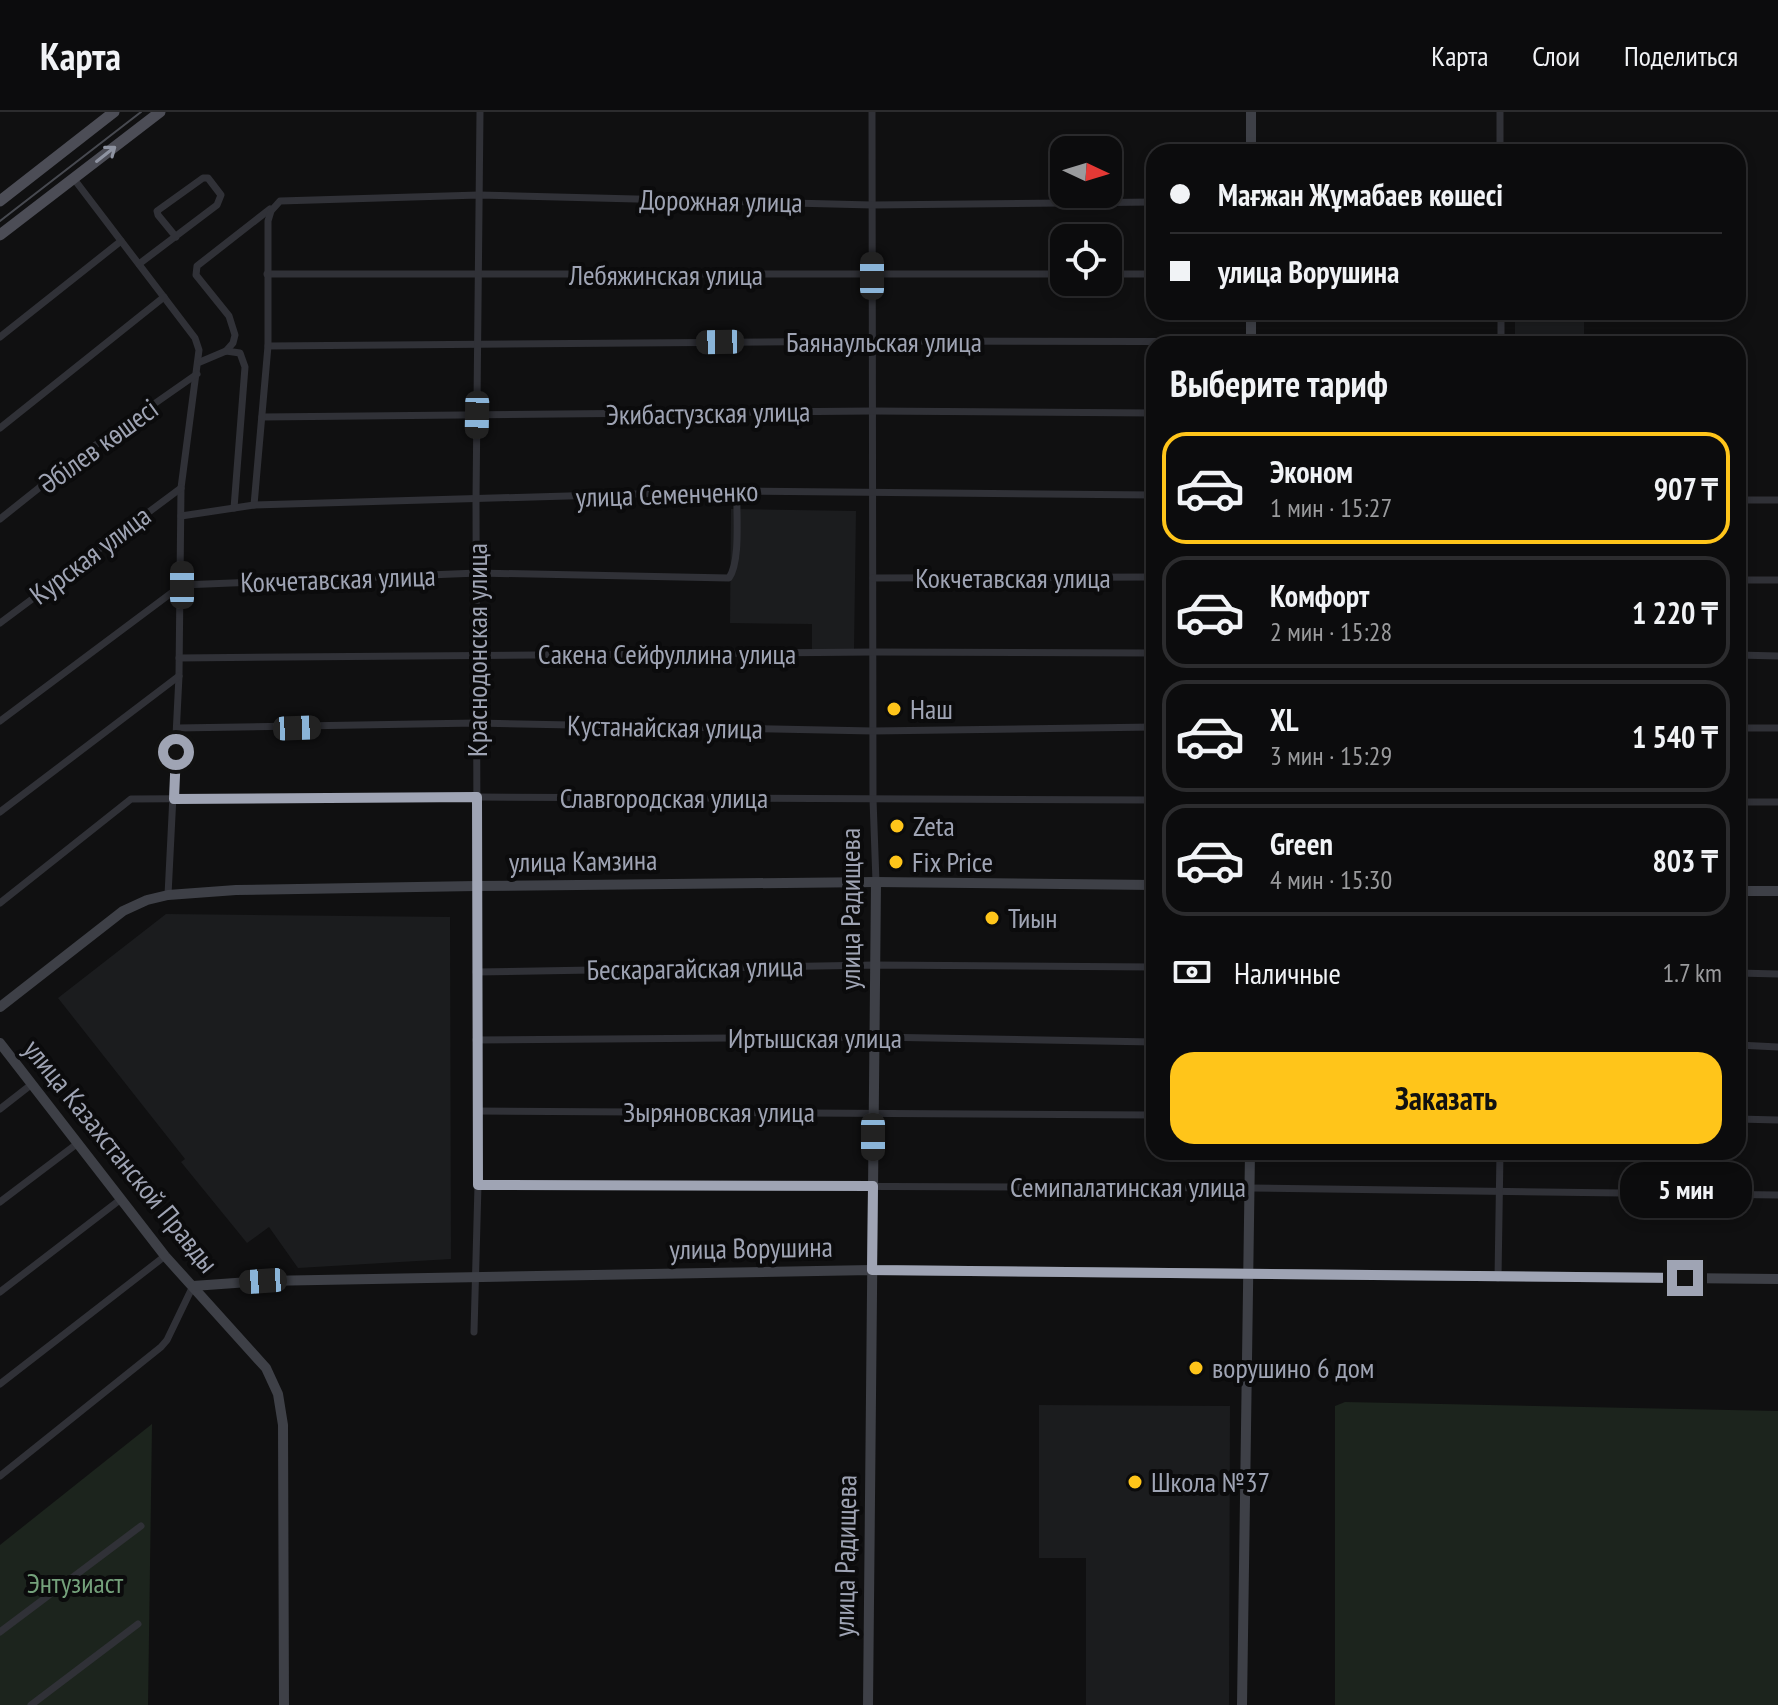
<!DOCTYPE html>
<html lang="ru">
<head>
<meta charset="utf-8">
<style>
	:root { --surface:#0c0c0d; --page:#1a1a1b; --text:#f1f3f6; --muted:#9a9b9d; --line:#2c2c2e; --accent:#ffc51a }
	body { margin:0; font-family:"PT Sans Narrow",sans-serif; background:var(--page); color:var(--text); height:100vh; display:flex; flex-direction:column; font-size:30px; white-space:nowrap }
	* { box-sizing:border-box; margin:0 }
	p { font-size:26px; color:var(--muted) }
	.icon { flex:none; width:44px; height:44px; fill:none; stroke:currentColor; stroke-width:2; stroke-linecap:round; stroke-linejoin:round }
	.map { position:relative; flex:1; overflow:hidden }
	.sheet { position:absolute; left:1146px; top:224px; width:600px; height:824px; display:flex; flex-direction:column; background:var(--surface); border-radius:24px; box-shadow:0 4px 12px #0003,0 0 0 2px var(--line) }
	.sheet>* { flex:none }
	.hud { position:absolute; left:1146px; top:32px; width:600px; height:176px; border-radius:24px; box-shadow:0 4px 12px #0003,0 0 0 2px var(--line); display:grid; align-content:center; height:176px; padding:0 24px; background:var(--surface) }
	.needle { width:52px; rotate:94deg }
	.tools { position:absolute; left:1050px; top:24px; display:grid; gap:16px }
	.tools a { display:grid; place-items:center; width:72px; height:72px; border-radius:16px; background:var(--surface); box-shadow:0 4px 12px #0003,0 0 0 2px var(--line); font-size:40px }
	.end { position:absolute; width:36px; height:36px; margin:-18px; border:10px solid #9fa4b4; background:#111; box-shadow:0 0 0 4px #111 }
	.from { border-radius:50% }
	.bubble { position:absolute; height:56px; border-radius:24px; background:var(--surface); box-shadow:0 4px 12px #0003,0 0 0 2px var(--line); font-size:26px; font-weight:700; line-height:56px; text-align:center }
	.car { position:absolute; width:24px; height:48px; margin:-24px -12px; border-radius:10px; box-shadow:0 0 6px 2px #0007; background:linear-gradient(#222 24%,#8ab4d8 0 40%,#222 0 76%,#8ab4d8 0 86%,#222 0) }
	.hud b { display:flex; align-items:center; gap:28px; height:76px; font-size:30px }
	.hud b+b { border-top:2px solid var(--line) }
	.hud i { width:20px; height:20px; background:var(--text) }
	ul { padding:0; list-style:none }
	li { display:flex; align-items:center; gap:24px; height:112px; margin:0 16px 12px; padding:0 8px; border:4px solid var(--line); border-radius:24px }
	li div { flex:1 }
	li b { display:block; font-size:30px }
	li em { font-style:normal; font-weight:700 }
	li.on { border-color:var(--accent) }
	li>.icon { width:72px; height:72px; stroke-width:1.5 }
	h2 { padding:0 24px; font-size:36px; line-height:96px }
	.pay { display:flex; align-items:center; gap:20px; height:88px; padding:0 24px; font-size:30px }
	.pay p { margin-inline-start:auto }
	.cta { display:flex; gap:16px; margin-top:auto; padding:16px 24px }
	.cta a { flex:1; height:92px; border-radius:24px; background:var(--accent); color:#111; font-size:32px; font-weight:700; line-height:92px; text-align:center }
	header { display:flex; align-items:center; gap:48px; box-sizing:border-box; height:112px; padding:0 40px; background:var(--surface); border-bottom:2px solid var(--line) }
	header strong { font-size:38px }
	nav { display:flex; gap:44px; margin-inline-start:auto; font-size:28px }
	.map>svg:first-child { display:block }
	.built { fill:#1b1c1e }
	.green { fill:#1c241d }
	.lines { fill:none; stroke-linecap:round; stroke-linejoin:round }
	.street { stroke:#303137; stroke-width:7 }
	.secondary { stroke:#3e4047; stroke-width:10 }
	.primary { stroke:#4c4d56; stroke-width:11 }
	.tram { stroke:#474950; stroke-width:2 }
	.oneway { stroke:#8e93a1 }
	.route { stroke:#9fa4b4; stroke-width:10 }
	.poi-dot { fill:#ffc51a; stroke:#0b0b0c; stroke-width:3 }
	.labels { text-anchor:middle; stroke-width:8; stroke-linejoin:round; paint-order:stroke }
	.street-label { font-size:28px; fill:#9fa4b4; stroke:#0b0b0c }
	.poi-label { font-size:28px; fill:#9fa4b4; stroke:#0b0b0c; text-anchor:start }
	.park-label { font-size:28px; fill:#74a17b; stroke:#0b0b0c }
</style>
</head>
<body>
<header>
<strong>Карта</strong>
<nav><a>Карта</a><a>Слои</a><a>Поделиться</a></nav>
</header>
<div class="map">
<svg width="1778" height="1593" viewBox="0 0 1778 1593">
	<rect width="100%" height="100%" fill="#101011"/>
	<g class="built">
		<rect x="1515" y="200" width="69" height="32"/>
		<polygon points="731,397 856,399 854,537 812,537 812,512 730,511"/>
		<polygon points="166,802 450,805 451,1147 298,1156 269,1115 247,1131 181,1050 185,1047 58,886"/>
		<polygon points="1039,1293 1230,1294 1229,1593 1086,1593 1086,1446 1039,1446"/>
	</g>
	<g class="green">
		<polygon points="1345,1290 1778,1299 1778,1593 1335,1593 1335,1294"/>
		<polygon points="152,1312 148,1593 0,1593 0,1433"/>
	</g>
	<g class="lines">
		<g class="street">
			<polyline points="872,0 873,687 876,770"/>
			<polyline points="1500,0 1500,40"/>
			<polyline points="74,67 195,226 199,238 181,376 179,564 168,783"/>
			<polyline points="139,152 217,93 221,83 208,66 203,66 157,99 158,103 176,125"/>
			<polyline points="267,162 1064,162"/>
			<polyline points="1108,162 1154,162"/>
			<polyline points="1501,200 1501,232"/>
			<polyline points="0,225 121,129"/>
			<polyline points="268,234 872,229 1501,230"/>
			<polyline points="226,239 233,231 235,223 229,204 196,163 197,154 270,97"/>
			<polyline points="200,250 226,239 240,241 245,255 234,396"/>
			<polyline points="262,305 872,299 1154,301"/>
			<polyline points="0,316 164,185"/>
			<polyline points="1738,388 1778,388"/>
			<polyline points="254,393 268,234 268,109 271,99 280,89 479,83 872,93 1154,90"/>
			<polyline points="181,404 254,393 737,379 1154,383"/>
			<polyline points="0,407 74,348 197,262"/>
			<polyline points="873,466 1154,465"/>
			<polyline points="1738,468 1778,468"/>
			<polyline points="0,511 181,376"/>
			<polyline points="1738,543 1778,544"/>
			<polyline points="179,546 873,540 1154,541"/>
			<path d="M0,609L182,473L478,461L729,466C741,449 736,401 737,379"/>
			<polyline points="177,616 477,611 873,619 1154,615"/>
			<polyline points="1738,616 1778,616"/>
			<polyline points="1738,690 1778,690"/>
			<polyline points="0,700 179,564"/>
			<polyline points="0,791 131,687 477,685 1154,688"/>
			<polyline points="476,860 875,853 1154,855"/>
			<polyline points="1738,861 1778,862"/>
			<polyline points="476,928 874,925 1154,930"/>
			<polyline points="1738,933 1778,935"/>
			<polyline points="0,997 32,972"/>
			<polyline points="477,999 1154,1003"/>
			<polyline points="1738,1007 1778,1008"/>
			<polyline points="478,1073 1250,1076 1778,1083"/>
			<polyline points="0,1090 78,1031"/>
			<polyline points="1498,1166 1500,1040"/>
			<polyline points="0,1180 121,1087"/>
			<polyline points="474,1220 478,1073 476,388 480,0"/>
			<polyline points="0,1272 165,1144"/>
			<polyline points="0,1364 161,1235 167,1228 193,1174"/>
			<polyline points="0,1520 141,1414"/>
			<polyline points="31,1593 138,1512"/>
		</g>
		<g class="secondary">
			<polyline points="1251,40 1251,0"/>
			<polyline points="1251,232 1251,200"/>
			<polyline points="1738,779 1778,779"/>
			<polyline points="0,895 123,799 147,788 168,783 236,778 476,774 876,770 1154,773"/>
			<polyline points="0,931 165,1144 266,1256 278,1282 283,1313 284,1593"/>
			<polyline points="193,1174 263,1169 872,1158 1778,1167"/>
			<polyline points="868,1593 876,770"/>
			<polyline points="1242,1593 1250,1040"/>
		</g>
		<g class="primary">
			<polyline points="0,89 114,0"/>
			<polyline points="0,123 160,0"/>
		</g>
		<polyline class="tram" points="0,109 141,0"/>
	</g>
	<defs><path id="oneway-shaft" d="M-6 0H5M1.5-3L5.5 0L1.5 3" fill="none" stroke-width="1.6" stroke-linecap="round" stroke-linejoin="round" transform="scale(2)"/></defs>
	<use class="oneway" href="#oneway-shaft" transform="translate(106 42) rotate(-38)"/>
	<g class="lines">
		<polyline class="route" points="176,640 174,687 477,685 478,1073 873,1074 872,1158 1685,1166"/>
	</g>
	<g class="poi-dot">
		<circle cx="894" cy="597" r="8"/>
		<circle cx="897" cy="714" r="8"/>
		<circle cx="896" cy="750" r="8"/>
		<circle cx="992" cy="806" r="8"/>
		<circle cx="1196" cy="1256" r="8"/>
		<circle cx="1135" cy="1370" r="8"/>
	</g>
	<g class="labels">
		<g class="street-label">
			<text transform="translate(721 89) rotate(1)" y="10">Дорожная улица</text>
			<text x="666" y="173">Лебяжинская улица</text>
			<text x="884" y="240">Баянаульская улица</text>
			<text transform="translate(708 301) rotate(-1)" y="10">Экибастузская улица</text>
			<text transform="translate(98 334) rotate(-36)" y="10">Әбілев көшесі</text>
			<text transform="translate(667 382) rotate(-2)" y="10">улица Семенченко</text>
			<text transform="translate(90 443) rotate(-37)" y="10">Курская улица</text>
			<text x="1013" y="476">Кокчетавская улица</text>
			<text transform="translate(338 467) rotate(-2)" y="10">Кокчетавская улица</text>
			<text transform="translate(477 538) rotate(-90)" y="10">Краснодонская улица</text>
			<text x="667" y="552">Сакена Сейфуллина улица</text>
			<text transform="translate(665 615) rotate(1)" y="10">Кустанайская улица</text>
			<text x="664" y="696">Славгородская улица</text>
			<text transform="translate(583 749) rotate(-1)" y="10">улица Камзина</text>
			<text transform="translate(850 797) rotate(-90)" y="10">улица Радищева</text>
			<text transform="translate(695 856) rotate(-1)" y="10">Бескарагайская улица</text>
			<text x="815" y="936">Иртышская улица</text>
			<text x="719" y="1010">Зыряновская улица</text>
			<text transform="translate(121 1044) rotate(51)" y="10">улица Казахстанской Правды</text>
			<text x="1128" y="1085">Семипалатинская улица</text>
			<text transform="translate(751 1136) rotate(-1)" y="10">улица Ворушина</text>
			<text transform="translate(845 1444) rotate(-89)" y="10">улица Радищева</text>
		</g>
		<g class="poi-label">
			<text x="910" y="607">Наш</text>
			<text x="913" y="724">Zeta</text>
			<text x="912" y="760">Fix Price</text>
			<text x="1008" y="816">Тиын</text>
			<text x="1212" y="1266">ворушино 6 дом</text>
			<text x="1151" y="1380">Школа №37</text>
		</g>
		<g class="park-label">
			<text x="75" y="1481">Энтузиаст</text>
		</g>
	</g>
</svg>
<div class="tools">
<a><svg class="needle" viewBox="-14 -14 28 28"><path d="M0-13l5 13h-10z" fill="#e53935"/><path d="M0 13l5-13h-10z" fill="#9a9b9d"/></svg></a>
<a><svg class="icon" aria-label="locate" viewBox="0 0 24 24"><circle cx="12" cy="12" r="6"/><path d="M12 2v4M12 18v4M2 12h4M18 12h4"/></svg></a>
</div>
<i class="end from" style="left:176px;top:640px"></i>
<i class="end" style="left:1685px;top:1166px"></i>
<div class="bubble" style="left:1620px;top:1050px;width:132px">5 мин</div>
<i class="car" style="left:872px;top:164px;rotate:0deg"></i>
<i class="car" style="left:720px;top:230px;rotate:269deg"></i>
<i class="car" style="left:477px;top:303px;rotate:181deg"></i>
<i class="car" style="left:182px;top:473px;rotate:0deg"></i>
<i class="car" style="left:297px;top:616px;rotate:88deg"></i>
<i class="car" style="left:873px;top:1025px;rotate:180deg"></i>
<i class="car" style="left:263px;top:1169px;rotate:266deg"></i>
<div class="hud">
<b><i class="from"></i>Мағжан Жұмабаев көшесі</b>
<b><i></i>улица Ворушина</b>
</div>
<section class="sheet">
<h2>Выберите тариф</h2>
<ul>
<li class="on"><svg class="icon" aria-label="car" viewBox="0 0 24 24"><path d="M5 17H2v-5l4-1 3-4h7l3 4 3 1v5h-3M9 17h6M6 11h13"/><circle cx="7" cy="17" r="2"/><circle cx="17" cy="17" r="2"/></svg><div><b>Эконом</b><p>1 мин · 15:27</p></div><em>907 ₸</em></li>
<li><svg class="icon" aria-label="car" viewBox="0 0 24 24"><path d="M5 17H2v-5l4-1 3-4h7l3 4 3 1v5h-3M9 17h6M6 11h13"/><circle cx="7" cy="17" r="2"/><circle cx="17" cy="17" r="2"/></svg><div><b>Комфорт</b><p>2 мин · 15:28</p></div><em>1 220 ₸</em></li>
<li><svg class="icon" aria-label="car" viewBox="0 0 24 24"><path d="M5 17H2v-5l4-1 3-4h7l3 4 3 1v5h-3M9 17h6M6 11h13"/><circle cx="7" cy="17" r="2"/><circle cx="17" cy="17" r="2"/></svg><div><b>XL</b><p>3 мин · 15:29</p></div><em>1 540 ₸</em></li>
<li><svg class="icon" aria-label="car" viewBox="0 0 24 24"><path d="M5 17H2v-5l4-1 3-4h7l3 4 3 1v5h-3M9 17h6M6 11h13"/><circle cx="7" cy="17" r="2"/><circle cx="17" cy="17" r="2"/></svg><div><b>Green</b><p>4 мин · 15:30</p></div><em>803 ₸</em></li>
</ul>
<div class="pay"><svg class="icon" aria-label="cash" viewBox="0 0 24 24"><path d="M3 7h18v10H3z"/><circle cx="12" cy="12" r="2"/></svg>Наличные<p>1.7 km</p></div>
<div class="cta"><a>Заказать</a></div>
</section>
</div>
</body>
</html>
